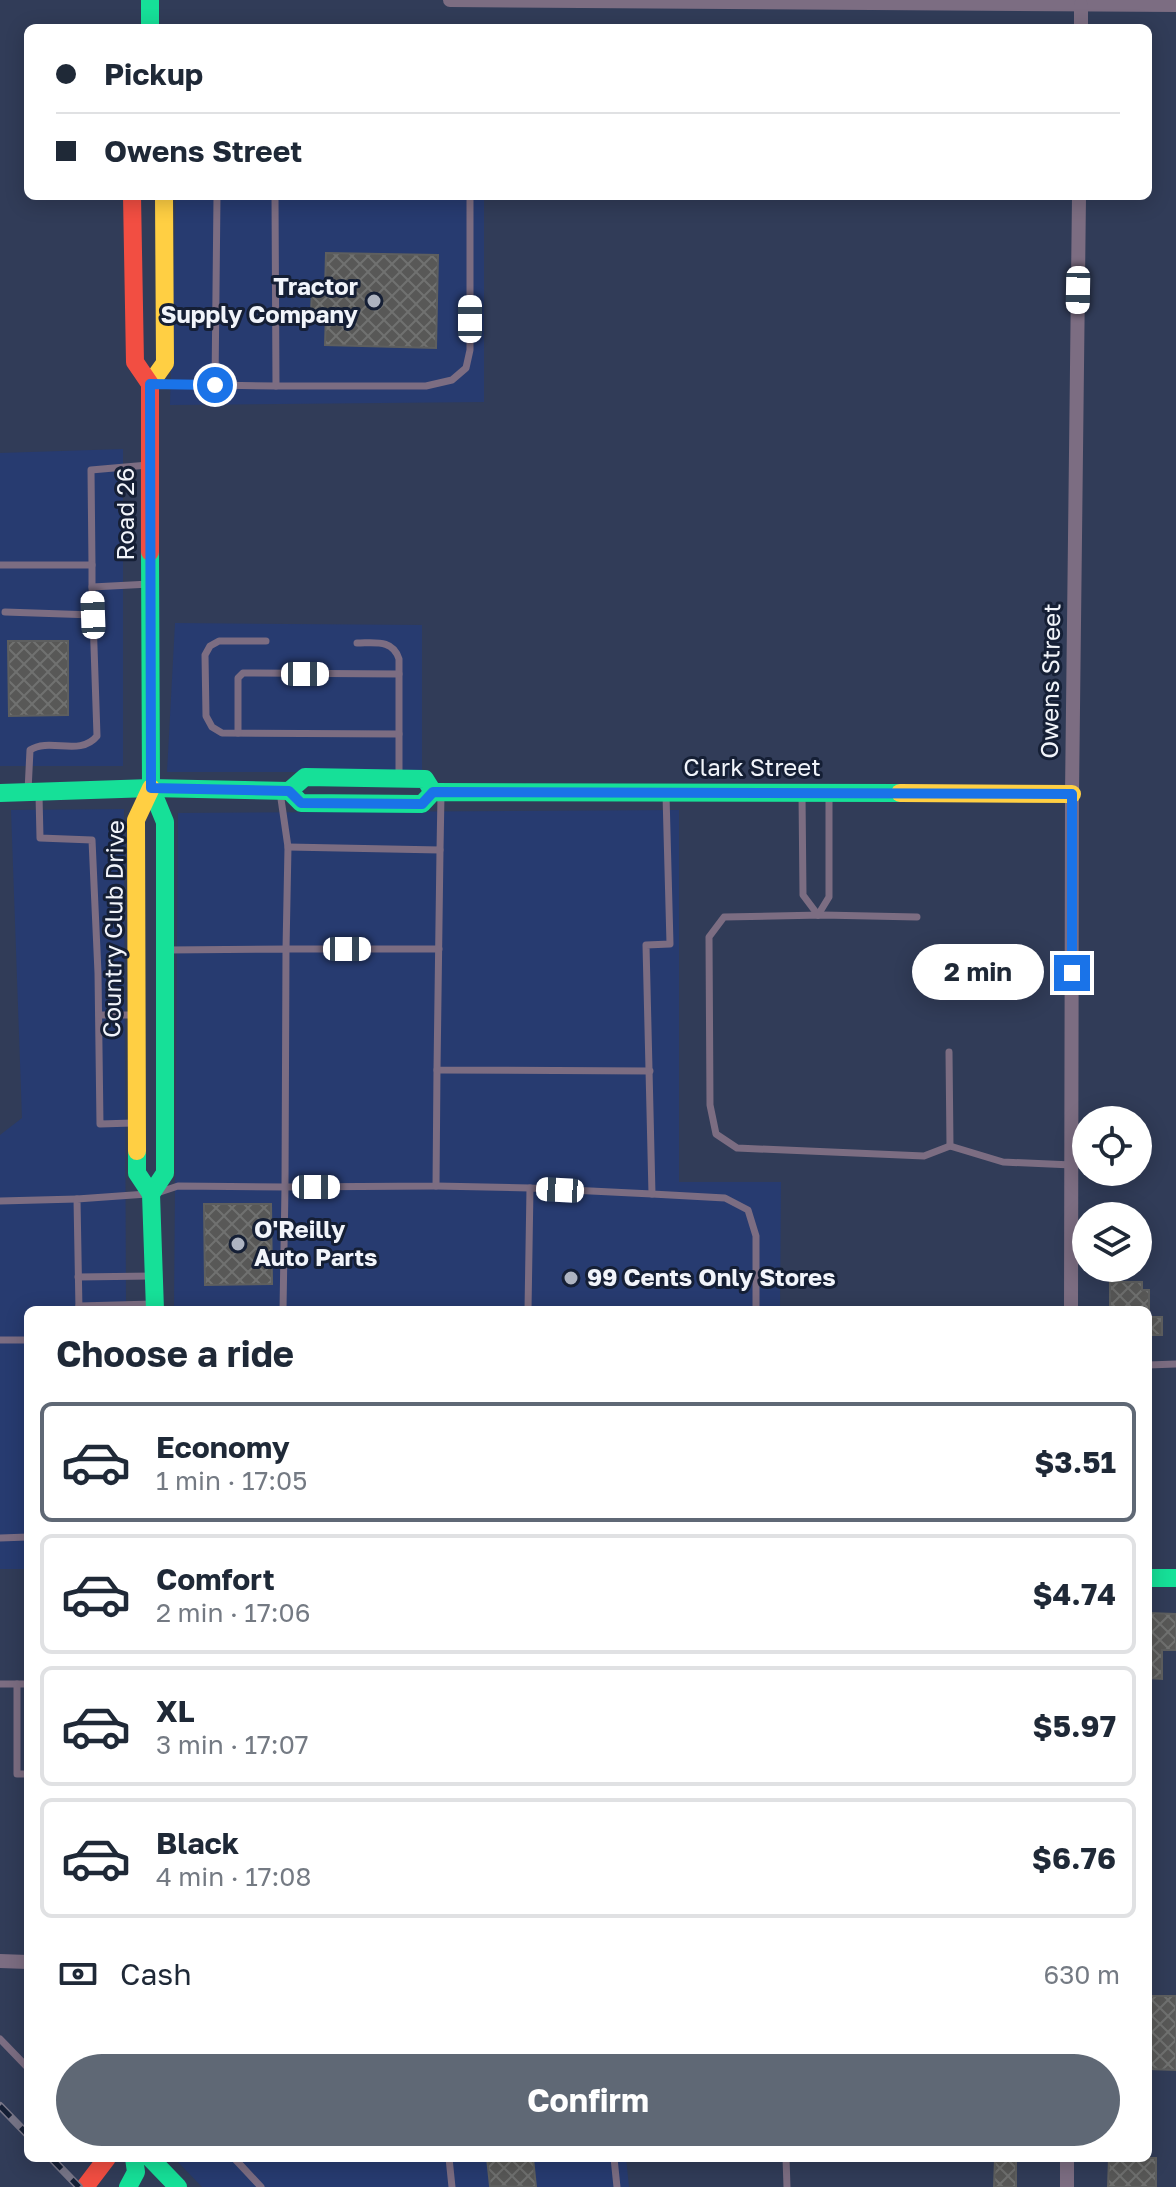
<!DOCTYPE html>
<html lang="en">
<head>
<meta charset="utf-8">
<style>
	:root { --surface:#fff; --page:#f2f2f3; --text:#1f2937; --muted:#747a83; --line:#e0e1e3; --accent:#5f6875 }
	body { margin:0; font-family:"Golos Text",sans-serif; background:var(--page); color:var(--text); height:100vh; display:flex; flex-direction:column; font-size:30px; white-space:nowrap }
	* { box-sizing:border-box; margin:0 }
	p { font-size:26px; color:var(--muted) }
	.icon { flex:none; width:44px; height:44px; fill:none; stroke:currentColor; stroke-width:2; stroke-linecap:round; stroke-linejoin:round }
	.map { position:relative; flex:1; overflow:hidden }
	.drawer { position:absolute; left:24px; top:1306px; width:1128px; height:856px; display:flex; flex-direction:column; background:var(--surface); border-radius:12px; box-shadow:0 4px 20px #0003 }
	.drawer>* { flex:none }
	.guide { position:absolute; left:24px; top:24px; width:1128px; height:176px; border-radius:12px; box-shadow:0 4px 20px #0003; display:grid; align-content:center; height:176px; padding:0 32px; background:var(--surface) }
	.controls { position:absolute; left:1072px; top:1106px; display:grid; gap:16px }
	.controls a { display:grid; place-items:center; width:80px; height:80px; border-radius:50%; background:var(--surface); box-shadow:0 4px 20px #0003; font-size:40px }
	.end { position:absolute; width:36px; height:36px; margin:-18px; border:10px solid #1a73e8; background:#fff; box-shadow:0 0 0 4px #fff }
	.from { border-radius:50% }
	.bubble { position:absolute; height:56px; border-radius:28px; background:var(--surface); box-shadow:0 4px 20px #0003; font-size:26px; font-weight:700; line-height:56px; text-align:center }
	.car { position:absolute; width:24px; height:48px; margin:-24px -12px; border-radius:10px; box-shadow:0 0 6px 2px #0007; background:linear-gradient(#fff 24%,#345 0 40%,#fff 0 76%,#345 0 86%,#fff 0) }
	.guide b { display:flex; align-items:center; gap:28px; height:76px; font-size:30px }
	.guide b+b { border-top:2px solid var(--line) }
	.guide i { width:20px; height:20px; background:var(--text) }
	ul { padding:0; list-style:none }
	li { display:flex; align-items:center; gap:24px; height:120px; margin:0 16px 12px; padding:0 16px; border:4px solid var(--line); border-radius:12px }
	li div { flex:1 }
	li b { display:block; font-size:30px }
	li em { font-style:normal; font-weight:700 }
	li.current { border-color:var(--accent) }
	li>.icon { width:72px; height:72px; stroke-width:1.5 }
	h2 { padding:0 32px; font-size:36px; line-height:96px }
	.pay { display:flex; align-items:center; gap:20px; height:88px; padding:0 32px; font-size:30px }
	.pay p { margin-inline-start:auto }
	.button { display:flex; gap:16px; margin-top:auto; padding:16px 32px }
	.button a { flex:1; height:92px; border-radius:48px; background:var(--accent); color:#fff; font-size:32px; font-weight:700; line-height:92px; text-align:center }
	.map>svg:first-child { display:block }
	.built { fill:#273b70 }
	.building { fill:url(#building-cross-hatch); stroke:#5e5f5f; stroke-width:2 }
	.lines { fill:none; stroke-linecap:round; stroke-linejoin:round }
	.lane { stroke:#7c6d82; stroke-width:7 }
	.street { stroke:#7c6d82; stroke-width:14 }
	.fast { stroke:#16e098; stroke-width:18 }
	.slow { stroke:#ffcf43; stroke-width:18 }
	.jam { stroke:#f24e42; stroke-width:18 }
	.rail-casing { stroke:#787688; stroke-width:8 }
	.rail { stroke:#151f35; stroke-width:5; stroke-dasharray:15; stroke-linecap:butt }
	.route { stroke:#1a73e8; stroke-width:10 }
	.poi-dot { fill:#aeb4c1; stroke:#151f35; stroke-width:3 }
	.labels { text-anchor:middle; stroke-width:6; stroke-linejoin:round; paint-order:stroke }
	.poi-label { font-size:24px; font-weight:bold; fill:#f1f4fa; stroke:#151f35; text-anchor:start }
	.street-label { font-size:24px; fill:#f1f4fa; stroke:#151f35 }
</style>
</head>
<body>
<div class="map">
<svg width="1176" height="2187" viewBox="0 0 1176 2187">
	<defs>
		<pattern id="building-cross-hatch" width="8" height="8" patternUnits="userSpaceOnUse" patternTransform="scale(2)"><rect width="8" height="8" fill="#585857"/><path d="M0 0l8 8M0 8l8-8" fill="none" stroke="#707170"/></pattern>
	</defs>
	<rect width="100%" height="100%" fill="#313c58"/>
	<g class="built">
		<polygon points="176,196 484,196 484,402 170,405"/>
		<polygon points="123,449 123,766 0,766 0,453"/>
		<polygon points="175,623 422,625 422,772 167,772"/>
		<polygon points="124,809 126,1310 28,1310 28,1569 0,1569 0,1135 22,1118 11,810"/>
		<polygon points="679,810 679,1182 781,1182 780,1310 174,1310 178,813"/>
		<polygon points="174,2158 626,2158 629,2187 202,2187"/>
	</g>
	<g class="building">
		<polygon points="326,253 438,255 436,348 325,345 326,312 311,312 312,290 325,290"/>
		<polygon points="8,641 68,641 68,715 9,716"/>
		<polygon points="204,1204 271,1204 272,1284 205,1285"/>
		<polygon points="1110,1282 1142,1282 1142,1290 1149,1290 1149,1310 1113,1310 1113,1307 1110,1306"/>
		<rect x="1148" y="1317" width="14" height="18"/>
		<polygon points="1148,1613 1176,1614 1176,1650 1162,1650 1162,1679 1148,1678"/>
		<polygon points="1148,1996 1176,1996 1176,2070 1148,2069"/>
		<polygon points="487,2158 533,2158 536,2187 490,2186"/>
		<polygon points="995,2158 1016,2158 1016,2187 994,2187"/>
		<polygon points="1109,2158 1156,2158 1156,2187 1108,2187"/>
	</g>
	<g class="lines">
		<g class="lane">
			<polyline points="275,196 276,386"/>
			<polyline points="152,384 276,386 426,386 452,380 466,368 470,350 470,196"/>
			<polyline points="215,385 217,196"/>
			<polyline points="0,565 92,565 91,470 148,465"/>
			<polyline points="92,565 92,587"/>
			<polyline points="5,612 93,615"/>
			<polyline points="266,641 219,641 210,646 205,655 206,716 212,727 222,733 399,734"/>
			<path d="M357,643C375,643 393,639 399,659V776"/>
			<polyline points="238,733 238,678 243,673 399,674"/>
			<path d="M28,791L30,750C50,737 80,757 97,736L92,587L150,584"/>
			<polyline points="280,792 288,847 286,949 439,949"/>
			<polyline points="802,794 803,895 818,915"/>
			<polyline points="39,795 40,838 92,840 98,973 100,1124 133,1123"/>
			<polyline points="666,795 670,944 646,945 652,1194 725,1198 748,1210 756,1236 756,1310"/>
			<polyline points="288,847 440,850 441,795"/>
			<polyline points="440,850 437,1070 650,1071"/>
			<polyline points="818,915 829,897 829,796"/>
			<polyline points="917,917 822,915 724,917 709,937 710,1105 716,1134 737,1148 924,1156 950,1146"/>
			<polyline points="167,950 286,949 285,1187 436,1186 437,1070"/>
			<polyline points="99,1015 132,1015"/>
			<polyline points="949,1052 950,1146 1003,1162 1072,1165"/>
			<polyline points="436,1186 530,1188"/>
			<polyline points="160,1192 178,1186 285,1187 283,1310"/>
			<polyline points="0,1201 77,1199"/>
			<polyline points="78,1277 152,1276"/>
			<polyline points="79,1306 153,1304"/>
			<polyline points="79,1310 77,1199 147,1194"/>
			<polyline points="528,1310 530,1188 652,1194"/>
			<polyline points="0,1340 28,1340"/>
			<polyline points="1148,1365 1176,1364"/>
			<polyline points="0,1538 28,1537"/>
			<polyline points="0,1684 28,1684"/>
			<polyline points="17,1684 17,1774 28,1774"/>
			<polyline points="0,2039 28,2068"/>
			<polyline points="234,2158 261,2187"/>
			<polyline points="449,2158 452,2187"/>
			<polyline points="614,2158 617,2187"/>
			<polyline points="786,2158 787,2187"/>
		</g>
		<g class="street">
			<polyline points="450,0 1176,5"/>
			<polyline points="1081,28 1081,5"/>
			<polyline points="1071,1310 1072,794 1079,196"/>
			<polyline points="0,1961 28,1962"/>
			<polyline points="1067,2187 1067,2158"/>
		</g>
		<g class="fast">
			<polyline points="150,0 150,28"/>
			<polyline points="150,552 151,788 165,822 165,1173 151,1194"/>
			<polyline points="289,791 301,803 422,804 433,792 900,793"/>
			<polyline points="0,793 151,788 289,791 305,777 425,779 433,792"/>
			<polyline points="137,1151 137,1173 151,1194 155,1310"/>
			<polyline points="1148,1578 1176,1578"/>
			<polyline points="150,2158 178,2187"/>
			<polyline points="128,2187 136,2172 134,2158"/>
		</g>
		<g class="slow">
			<polyline points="150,384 165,363 164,196"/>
			<polyline points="900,793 1072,794"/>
			<polyline points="137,1151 136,820 151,788"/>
		</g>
		<g class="jam">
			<polyline points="132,196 135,362 150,384 150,552"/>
			<polyline points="85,2187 107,2158"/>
		</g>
		<g class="rail-casing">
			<g id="rail">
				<polyline points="0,2106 28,2135"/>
				<polyline points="51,2158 79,2187"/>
			</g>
		</g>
		<use href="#rail" class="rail"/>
	</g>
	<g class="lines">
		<polyline class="route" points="215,385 150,384 151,788 289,791 301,803 422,804 433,792 1072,794 1072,973"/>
	</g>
	<g class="poi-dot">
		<circle cx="374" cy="301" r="8"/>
		<circle cx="238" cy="1244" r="8"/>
		<circle cx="571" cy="1278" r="8"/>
	</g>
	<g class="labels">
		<g class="poi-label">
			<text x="358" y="295" text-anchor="end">Tractor<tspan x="358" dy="28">Supply Company</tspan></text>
			<text x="254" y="1238">O'Reilly<tspan x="254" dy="28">Auto Parts</tspan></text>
			<text x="587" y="1286">99 Cents Only Stores</text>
		</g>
		<g class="street-label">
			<text transform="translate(126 514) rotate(-90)" y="8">Road 26</text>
			<text transform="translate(1051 681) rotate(-89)" y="8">Owens Street</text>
			<text x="752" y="776">Clark Street</text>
			<text transform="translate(114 929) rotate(-89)" y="8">Country Club Drive</text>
		</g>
	</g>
</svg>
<div class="controls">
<a><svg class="icon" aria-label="locate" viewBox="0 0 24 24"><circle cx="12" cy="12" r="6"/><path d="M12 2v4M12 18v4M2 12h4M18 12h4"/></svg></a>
<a><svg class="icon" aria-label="layers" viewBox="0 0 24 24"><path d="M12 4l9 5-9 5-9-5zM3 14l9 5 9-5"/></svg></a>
</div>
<i class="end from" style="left:215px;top:385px"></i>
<i class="end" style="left:1072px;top:973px"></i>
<div class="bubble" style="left:912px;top:944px;width:132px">2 min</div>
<i class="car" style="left:1078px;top:290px;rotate:181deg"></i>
<i class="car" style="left:470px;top:319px;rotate:0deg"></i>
<i class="car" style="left:93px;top:615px;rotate:358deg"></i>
<i class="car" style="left:305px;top:674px;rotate:90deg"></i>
<i class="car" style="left:347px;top:949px;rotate:90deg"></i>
<i class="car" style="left:316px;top:1187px;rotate:90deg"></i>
<i class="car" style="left:560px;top:1190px;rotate:273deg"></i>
<div class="guide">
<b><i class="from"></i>Pickup</b>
<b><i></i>Owens Street</b>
</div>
<section class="drawer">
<h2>Choose a ride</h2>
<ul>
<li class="current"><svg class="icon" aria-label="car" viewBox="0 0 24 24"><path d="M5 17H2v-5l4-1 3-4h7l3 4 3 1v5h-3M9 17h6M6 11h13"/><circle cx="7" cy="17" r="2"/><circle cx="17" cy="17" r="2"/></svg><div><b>Economy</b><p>1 min · 17:05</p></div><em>$3.51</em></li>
<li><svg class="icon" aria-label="car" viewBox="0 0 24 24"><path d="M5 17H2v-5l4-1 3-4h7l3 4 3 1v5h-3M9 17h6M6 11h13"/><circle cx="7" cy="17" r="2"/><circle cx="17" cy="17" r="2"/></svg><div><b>Comfort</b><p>2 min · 17:06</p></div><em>$4.74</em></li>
<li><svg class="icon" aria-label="car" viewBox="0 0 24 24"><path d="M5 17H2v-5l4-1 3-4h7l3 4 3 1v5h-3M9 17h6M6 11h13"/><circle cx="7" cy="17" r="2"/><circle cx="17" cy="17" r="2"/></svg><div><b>XL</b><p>3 min · 17:07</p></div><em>$5.97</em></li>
<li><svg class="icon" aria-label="car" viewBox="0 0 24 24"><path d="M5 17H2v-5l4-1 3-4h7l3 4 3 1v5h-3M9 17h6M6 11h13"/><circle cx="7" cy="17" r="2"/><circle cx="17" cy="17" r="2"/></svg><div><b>Black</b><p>4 min · 17:08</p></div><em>$6.76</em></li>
</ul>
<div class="pay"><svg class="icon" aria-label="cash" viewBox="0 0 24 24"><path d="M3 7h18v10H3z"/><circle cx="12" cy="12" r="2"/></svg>Cash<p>630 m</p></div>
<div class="button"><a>Confirm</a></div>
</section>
</div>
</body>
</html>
